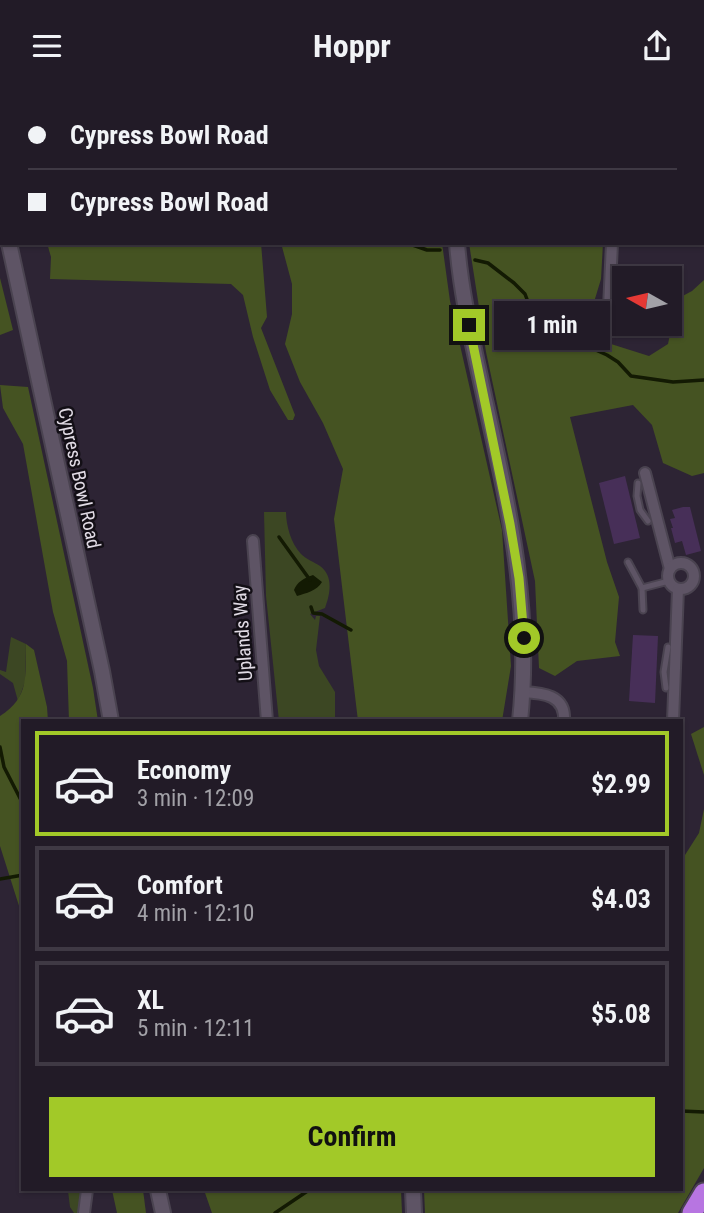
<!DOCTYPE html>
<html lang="en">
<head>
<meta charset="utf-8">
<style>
	:root { --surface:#221b27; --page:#2e2833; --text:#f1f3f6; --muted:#a2a1a7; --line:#3f3944; --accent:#a2c928 }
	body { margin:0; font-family:"Roboto Condensed",sans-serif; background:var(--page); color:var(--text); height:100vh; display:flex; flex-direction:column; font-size:26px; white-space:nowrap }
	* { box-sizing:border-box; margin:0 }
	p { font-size:23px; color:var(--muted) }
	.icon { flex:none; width:38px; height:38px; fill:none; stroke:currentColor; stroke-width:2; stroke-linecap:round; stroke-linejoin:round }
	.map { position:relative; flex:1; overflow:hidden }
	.side { position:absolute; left:21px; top:628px; width:662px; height:472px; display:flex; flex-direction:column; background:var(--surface); border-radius:0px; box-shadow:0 2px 5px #0004,0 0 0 2px var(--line) }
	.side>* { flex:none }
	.banner { position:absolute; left:0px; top:0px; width:705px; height:154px; box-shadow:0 2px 5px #0004,0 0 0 2px var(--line); display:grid; align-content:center; height:154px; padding:0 28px; background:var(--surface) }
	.needle { width:46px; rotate:278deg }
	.tools { position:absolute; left:612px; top:175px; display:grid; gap:14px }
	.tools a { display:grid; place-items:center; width:70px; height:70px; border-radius:0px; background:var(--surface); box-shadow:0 2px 5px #0004,0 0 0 2px var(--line); font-size:35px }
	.end { position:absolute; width:32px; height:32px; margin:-16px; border:9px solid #a2c928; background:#111; box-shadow:0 0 0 4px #111 }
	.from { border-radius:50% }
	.bubble { position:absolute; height:49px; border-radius:0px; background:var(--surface); box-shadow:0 2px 5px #0004,0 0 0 2px var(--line); font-size:23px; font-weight:700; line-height:49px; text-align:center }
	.banner b { display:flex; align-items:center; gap:24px; height:66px; font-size:26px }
	.banner b+b { border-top:2px solid var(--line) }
	.banner i { width:18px; height:18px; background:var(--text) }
	ul { padding:12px 0 0; list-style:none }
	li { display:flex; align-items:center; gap:21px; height:105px; margin:0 14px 10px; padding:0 14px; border:4px solid var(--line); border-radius:0px }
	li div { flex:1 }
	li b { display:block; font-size:26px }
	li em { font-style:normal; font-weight:700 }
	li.selected { border-color:var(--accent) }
	li>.icon { width:63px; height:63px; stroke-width:1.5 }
	.button { display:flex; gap:14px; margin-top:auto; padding:14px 28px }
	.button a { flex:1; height:80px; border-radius:0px; background:var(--accent); color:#111; font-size:28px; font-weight:700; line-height:80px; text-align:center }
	header { display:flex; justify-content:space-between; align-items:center; height:91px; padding:0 28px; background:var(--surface); font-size:32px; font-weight:700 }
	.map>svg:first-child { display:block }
	.green { fill:#3c4723 }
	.forest { fill:#455322 }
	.water { fill:#131a03 }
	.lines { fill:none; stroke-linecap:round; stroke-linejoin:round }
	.stream { stroke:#131a03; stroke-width:3.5 }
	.building { fill:#472f58 }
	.service-casing { stroke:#4a4350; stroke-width:9 }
	.minor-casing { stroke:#4a4350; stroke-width:14 }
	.tertiary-casing { stroke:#4a4350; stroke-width:18 }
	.motorway-casing { stroke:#4a4350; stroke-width:23 }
	.service { stroke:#5e5465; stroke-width:5 }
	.minor { stroke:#5e5465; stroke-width:10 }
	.tertiary { stroke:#5e5465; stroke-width:14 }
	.motorway { stroke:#b775e1; stroke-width:19 }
	.route { stroke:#a2c928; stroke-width:9 }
	.labels { text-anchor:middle; stroke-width:5; stroke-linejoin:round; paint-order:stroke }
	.street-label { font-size:19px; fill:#e1dbe5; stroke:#130f16 }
</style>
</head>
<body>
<header><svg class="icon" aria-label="menu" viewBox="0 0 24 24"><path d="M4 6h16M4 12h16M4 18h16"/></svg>Hoppr<svg class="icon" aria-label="share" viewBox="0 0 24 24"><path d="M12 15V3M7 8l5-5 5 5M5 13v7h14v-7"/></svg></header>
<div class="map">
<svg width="704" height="1122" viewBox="0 0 704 1122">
	<rect width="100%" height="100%" fill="#2d2434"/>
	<g class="green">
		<path d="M264,421H286C286,434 291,453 301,463C306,468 314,471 320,475C334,485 330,504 325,517L310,523L315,529L316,525H320L316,559L319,575L335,601V630H279L266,505Z"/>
		<polygon points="11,546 26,553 25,591 18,610 13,592 0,583 0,579 6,581"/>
		<polygon points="74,1099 82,1099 78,1122 74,1122 70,1116 68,1100 71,1102"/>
	</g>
	<g class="forest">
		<polygon points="122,0 230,0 231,2 121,2"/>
		<polygon points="242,0 436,0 436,2"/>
		<polygon points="47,152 261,152 267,226 261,237 295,324 293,329 288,329 270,299 253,246 243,204 231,193 50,188 51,166"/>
		<polygon points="281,152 442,152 450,210 502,439 511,575 502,630 358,630 334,428 343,378 323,332 300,291 285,253 292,223 292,193"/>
		<polygon points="469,152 603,152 601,188 591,221 611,253 649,265 668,253 677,208 692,200 704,189 704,382 692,385 663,372 652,334 633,314 570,326 607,471 619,506 615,551 620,565 577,570 555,585 539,577 535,490 486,261"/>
		<polygon points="0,187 13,239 0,244"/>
		<polygon points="0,294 28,296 93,597 98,630 69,630 67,570 53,521 23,353 3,317"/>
		<path d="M26,553L34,559L47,616L48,630H23V822L20,818L0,755V625C30,606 25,585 26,553Z"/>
		<polygon points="704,636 704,684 691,643"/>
		<polygon points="704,718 704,1077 678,1122 425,1122 424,1099 681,1099 681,765 685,764 699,742"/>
		<polygon points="112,1099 143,1099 146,1122 117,1122"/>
		<polygon points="204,1099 401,1099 402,1122 212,1122"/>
	</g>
	<path class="water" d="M313,484L322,491C317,500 306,502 297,505L294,499C297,491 304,487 313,484Z"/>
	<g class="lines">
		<g class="stream">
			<polyline points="631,0 639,2"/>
			<polyline points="407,152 427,159 440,159"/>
			<polyline points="475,169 488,172 514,192 525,203 533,224 544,236 607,264 618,271 631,285 673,291 704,289"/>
			<polyline points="279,446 310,489"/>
			<polyline points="311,516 313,522 322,523 351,539"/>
			<polyline points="0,656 4,676 23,713"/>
			<polyline points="0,788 23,784"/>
			<polyline points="681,1020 704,1021"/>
			<polyline points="275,1122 309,1099"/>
		</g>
	</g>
	<g class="building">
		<polygon points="625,385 640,447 614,453 599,392"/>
		<polygon points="683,416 690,416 701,460 686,464 682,450 675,452 671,437 673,437 670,428 675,427 672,419"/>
		<polygon points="633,544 658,545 655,612 629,610"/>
	</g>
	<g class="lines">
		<g class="service-casing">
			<g id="service">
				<polyline points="638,392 637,405 640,419 648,430"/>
				<polyline points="628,471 642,497 643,519"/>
				<polyline points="642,497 669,490"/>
				<polyline points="666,597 664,581 668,556"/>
			</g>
		</g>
		<g class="minor-casing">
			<g id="minor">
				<polyline points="590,2 590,0"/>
				<polyline points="609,217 612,152"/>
				<polyline points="645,382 670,478"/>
				<polyline points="253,450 267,630"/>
				<circle cx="681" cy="485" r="13"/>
				<path d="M523,601C543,602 566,604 564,630"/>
				<polyline points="673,630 678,498"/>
				<polyline points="84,1122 87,1099"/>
			</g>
		</g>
		<g class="tertiary-casing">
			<g id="tertiary">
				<polyline points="457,2 458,0"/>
				<polyline points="0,115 2,122"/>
				<polyline points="9,152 102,580 111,630"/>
				<path d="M457,152C461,205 474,257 485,309C509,417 532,518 520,630"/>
				<polyline points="158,1099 163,1122"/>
				<polyline points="413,1099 414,1122"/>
			</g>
		</g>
		<g class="motorway-casing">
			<polyline id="motorway" points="692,1122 704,1102"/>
		</g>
		<use href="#service" class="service"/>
		<use href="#minor" class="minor"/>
		<use href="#tertiary" class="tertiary"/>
		<use href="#motorway" class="motorway"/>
	</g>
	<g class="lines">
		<polyline class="route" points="469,234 510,433 519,487 524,547"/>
	</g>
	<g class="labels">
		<g class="street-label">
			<text transform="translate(80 387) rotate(78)" y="7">Cypress Bowl Road</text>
			<text transform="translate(242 542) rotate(-94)" y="7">Uplands Way</text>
		</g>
	</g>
</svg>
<div class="tools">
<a><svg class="needle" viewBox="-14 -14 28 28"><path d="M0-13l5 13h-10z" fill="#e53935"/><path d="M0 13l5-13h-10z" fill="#a2a1a7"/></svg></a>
</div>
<i class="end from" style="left:524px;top:547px"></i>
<i class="end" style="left:469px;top:234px"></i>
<div class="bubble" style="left:494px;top:210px;width:116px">1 min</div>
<div class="banner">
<b><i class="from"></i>Cypress Bowl Road</b>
<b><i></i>Cypress Bowl Road</b>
</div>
<section class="side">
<ul>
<li class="selected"><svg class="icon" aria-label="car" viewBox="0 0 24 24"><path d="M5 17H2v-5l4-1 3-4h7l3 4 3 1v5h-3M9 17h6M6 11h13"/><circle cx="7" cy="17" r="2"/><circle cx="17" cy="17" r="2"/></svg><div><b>Economy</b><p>3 min · 12:09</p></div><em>$2.99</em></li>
<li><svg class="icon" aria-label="car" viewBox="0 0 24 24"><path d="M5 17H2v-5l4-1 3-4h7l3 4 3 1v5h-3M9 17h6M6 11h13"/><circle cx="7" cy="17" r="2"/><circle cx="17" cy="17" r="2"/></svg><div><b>Comfort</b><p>4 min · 12:10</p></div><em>$4.03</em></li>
<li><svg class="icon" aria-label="car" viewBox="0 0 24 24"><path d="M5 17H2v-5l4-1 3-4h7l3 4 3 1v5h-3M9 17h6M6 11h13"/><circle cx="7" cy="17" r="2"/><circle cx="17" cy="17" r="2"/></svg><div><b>XL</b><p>5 min · 12:11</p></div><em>$5.08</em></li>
</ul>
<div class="button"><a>Confirm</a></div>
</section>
</div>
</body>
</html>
